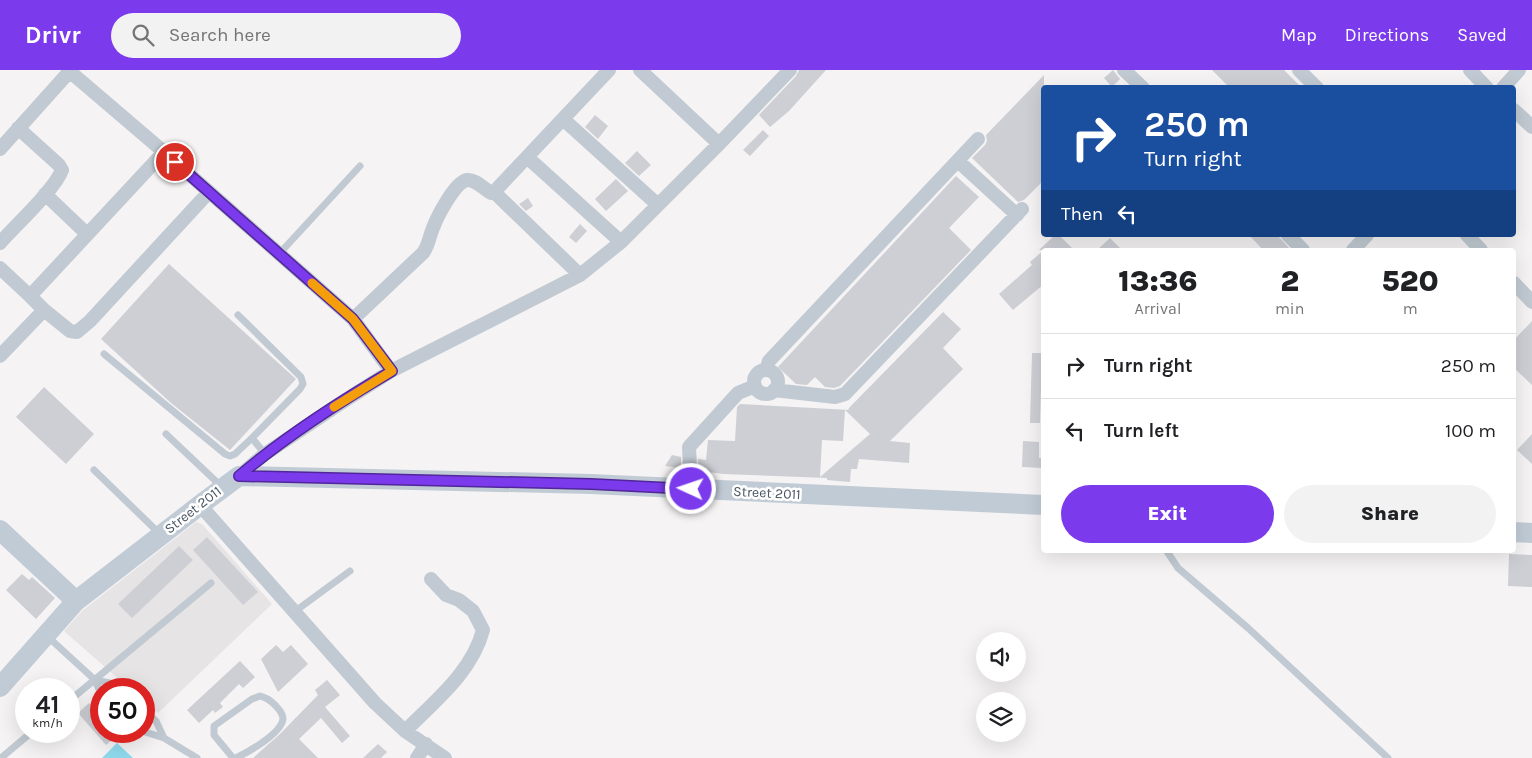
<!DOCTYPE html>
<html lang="en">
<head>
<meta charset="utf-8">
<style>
	body { margin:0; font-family:Karla,sans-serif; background:#f2f2f2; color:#202124; height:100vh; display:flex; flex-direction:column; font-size:19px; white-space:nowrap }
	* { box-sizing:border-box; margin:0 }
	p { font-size:16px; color:#757577 }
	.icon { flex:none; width:28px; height:28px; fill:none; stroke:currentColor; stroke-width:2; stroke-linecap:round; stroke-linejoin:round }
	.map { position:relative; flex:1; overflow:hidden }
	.drawer { position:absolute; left:1041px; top:178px; width:475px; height:305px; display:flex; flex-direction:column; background:#fff; border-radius:5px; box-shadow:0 5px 20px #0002 }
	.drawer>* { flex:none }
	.guide { position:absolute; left:1041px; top:15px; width:475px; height:152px; border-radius:5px; box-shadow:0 5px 20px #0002; background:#1a4fa0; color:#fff; overflow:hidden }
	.buttons { position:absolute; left:976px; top:562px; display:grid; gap:10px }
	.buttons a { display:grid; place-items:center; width:50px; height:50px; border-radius:50%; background:#fff; box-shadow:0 5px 20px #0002; font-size:25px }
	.speed { position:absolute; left:15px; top:608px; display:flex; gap:10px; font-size:25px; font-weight:700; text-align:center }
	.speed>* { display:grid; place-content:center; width:65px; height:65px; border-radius:50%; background:#fff; box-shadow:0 5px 20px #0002; line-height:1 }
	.speed small { font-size:12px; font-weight:400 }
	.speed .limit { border:8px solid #d22; background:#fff; color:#111 }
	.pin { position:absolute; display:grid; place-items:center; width:42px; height:42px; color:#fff; margin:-21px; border:2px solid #fff; border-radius:50%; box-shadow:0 1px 5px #0007 }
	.me { position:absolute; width:55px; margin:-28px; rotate:273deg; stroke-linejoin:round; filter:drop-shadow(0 0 4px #0008) }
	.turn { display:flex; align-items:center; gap:18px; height:105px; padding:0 20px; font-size:22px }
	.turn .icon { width:65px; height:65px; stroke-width:2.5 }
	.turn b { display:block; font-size:35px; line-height:42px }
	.then { display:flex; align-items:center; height:48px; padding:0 20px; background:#0003; gap:10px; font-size:19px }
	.eta { display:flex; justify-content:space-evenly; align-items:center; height:85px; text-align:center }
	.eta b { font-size:30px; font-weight:800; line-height:35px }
	.cta { display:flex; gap:10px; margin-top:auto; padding:10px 20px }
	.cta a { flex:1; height:58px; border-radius:30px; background:#7c3aed; color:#fff; font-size:20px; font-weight:800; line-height:58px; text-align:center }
	.cta a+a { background:#f2f2f2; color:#202124 }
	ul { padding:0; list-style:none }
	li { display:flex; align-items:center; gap:15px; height:65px; padding:0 20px; border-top:1px solid #e0e0e0 }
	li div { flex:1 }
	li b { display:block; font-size:19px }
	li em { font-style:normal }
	header { display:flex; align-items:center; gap:30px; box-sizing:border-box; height:70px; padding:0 25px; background:#7c3aed; color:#fff }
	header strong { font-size:24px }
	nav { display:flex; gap:28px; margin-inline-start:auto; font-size:18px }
	.search { width:350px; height:45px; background:#f2f2f2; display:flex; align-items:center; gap:12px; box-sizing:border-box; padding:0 18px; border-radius:28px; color:#757577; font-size:19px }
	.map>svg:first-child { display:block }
	.education { fill:#e6e4e5 }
	.water { fill:#90daee }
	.building { fill:#cdcfd5; fill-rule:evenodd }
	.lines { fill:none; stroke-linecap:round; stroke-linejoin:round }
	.lane { stroke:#c1cad2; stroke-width:7 }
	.street { stroke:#c1cad2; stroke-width:14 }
	.secondary { stroke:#c1cbd6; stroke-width:20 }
	.route-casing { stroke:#51269a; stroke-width:12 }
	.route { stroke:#7c3aed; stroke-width:9 }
	.slow { stroke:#f59e0b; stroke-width:9 }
	.labels { text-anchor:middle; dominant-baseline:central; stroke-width:5; stroke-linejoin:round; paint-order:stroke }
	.street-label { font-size:14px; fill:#4a5661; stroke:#fff }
</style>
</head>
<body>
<header>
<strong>Drivr</strong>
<div class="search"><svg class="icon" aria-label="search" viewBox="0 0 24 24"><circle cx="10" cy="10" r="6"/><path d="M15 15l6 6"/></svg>Search here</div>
<nav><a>Map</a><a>Directions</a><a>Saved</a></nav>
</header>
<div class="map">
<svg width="1532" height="688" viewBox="0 0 1532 688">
	<rect width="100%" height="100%" fill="#f5f3f3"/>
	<path class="education" d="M196 452 202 454 272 534 158 643 144 631V619H130L64 561 82 541Z"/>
	<path class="water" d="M117 673 133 688H102Z"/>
	<path class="building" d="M799 0H826L789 41 770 57 759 45 796 6Z
		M1113 0 1120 9 1112 17 1104 8Z
		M1212 0H1284L1302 18H1230Z
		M1044 5V110L1024 130 1018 132 972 88 985 75 987 71 986 65Z
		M595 45 608 56 598 69 585 57Z
		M763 60 769 66 750 86 743 80Z
		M637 81 651 95 639 106 625 93Z
		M956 106 979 127 949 158 971 180 840 316 834 318 825 317 815 307 807 315 796 314 778 297Z
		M616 109 628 121 606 141 595 129Z
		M528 128 533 136 526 141 519 134Z
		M580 154 587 161 576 173 569 167Z
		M1055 165H1059L1074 180H1039Z
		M1249 165H1277L1291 180H1263Z
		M1110 168 1122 180H1097Z
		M1044 180V214L1013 240 999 224 1032 195 1030 192Z
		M169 194 296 309 230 380 171 333 101 269Z
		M943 242 961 259 943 278 963 299 890 371 910 373 909 393 859 389 857 399H851L850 412 827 410V408L724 404 699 401 698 389 706 390 708 370 735 371 737 337 740 334 850 340 848 339ZM845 340 870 364 820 407 822 370 843 371Z
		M1532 251V315L1514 298V270Z
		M1032 283H1042L1040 353H1030Z
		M44 317 94 364 66 394 16 347Z
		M1532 364V394L1517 380Z
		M1023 371 1039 372V388H1043L1042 398 1022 397Z
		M672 385 681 387V398L665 396Z
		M207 467 258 522 243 535 193 480Z
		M179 476 193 490 132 548 118 534Z
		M1509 484 1532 485V517L1508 516Z
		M22 504 29 510 32 507 55 528 36 549 6 520Z
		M276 575 283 582 291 575 308 594 278 622 261 589Z
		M240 591 255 607 243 618 239 614 220 633 223 637 215 643 213 640 199 653 187 640Z
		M327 610 340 625 325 637 350 666 342 673 321 648 299 669 318 688H253L280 664 318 625 315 620Z
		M89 633 101 648V661H122L106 675 78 643Z
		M378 674 387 682 381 688H363Z"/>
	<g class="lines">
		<path class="lane" d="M279 184 360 96
			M238 245 301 307 303 314 300 319 252 368 265 384
			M104 284 225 384 230 386 235 384 252 368
			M166 364 222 417
			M94 400 160 464
			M1166 480 1178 498 1248 558 1388 688
			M294 542 350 501
			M47 566 95 610 101 624
			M95 610 114 614 119 619
			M69 631 211 513
			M144 640 156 651 164 668
			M142 661 164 668 197 688
			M1 688 33 661
			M233 688 214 665V656L252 629 260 626C267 628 270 630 276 636 279 640 283 643 283 649 281 664 248 682 236 688"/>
		<path class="street" d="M68 0 164 82 353 249 391 301
			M640 0 719 74
			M1124 0 1143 18
			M1299 0 1317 18
			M1470 0 1487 18
			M1503 18 1519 0
			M1514 40 1532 57
			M563 49 658 135
			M0 79 69 2
			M527 87 621 172
			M958 91 1017 145
			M494 122 609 0
			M45 124 87 164
			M1288 165 1303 180
			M1467 165 1481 180
			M0 173C15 156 55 119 62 100L59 95 18 58
			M1353 180 1367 165
			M0 198 30 226
			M1514 213 1532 232
			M44 240 70 261 77 262 90 251 209 122
			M353 249 423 183C429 175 429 167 433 158 437 147 455 112 467 110 475 109 484 119 491 123L494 122 580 205
			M0 286 44 240 30 226 164 82
			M766 300 769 291 978 69
			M754 312a12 12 0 1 1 24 0a12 12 0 1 1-24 0Z
			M774 320 835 327 845 324 1022 139
			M239 406 265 384 341 333 391 301 580 205 621 172 719 74 790 0
			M691 419 689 377 738 323 755 316
			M200 435 375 633 405 661 445 688
			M405 661C435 631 472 602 483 560L473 541 459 530 446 525 431 509
			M417 688 426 674"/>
		<path class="secondary" d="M0 460 76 531
			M1514 462 1532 463
			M0 617 76 531 200 435 239 406 591 414 1044 435"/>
	</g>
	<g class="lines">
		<defs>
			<path id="route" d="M175 92 353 249 392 301C339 332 286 366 239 406L591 414 691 419"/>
		</defs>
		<use href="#route" class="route-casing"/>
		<use href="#route" class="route"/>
		<path class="slow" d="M312 213 353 249 392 301 334 337"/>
	</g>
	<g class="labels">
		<g class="street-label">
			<text transform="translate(767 423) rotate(3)">Street 2011</text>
			<text transform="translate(193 440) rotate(-38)">Street 2011</text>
		</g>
	</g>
</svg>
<div class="buttons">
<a><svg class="icon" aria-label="sound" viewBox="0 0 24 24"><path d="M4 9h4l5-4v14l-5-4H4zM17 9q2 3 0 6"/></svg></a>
<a><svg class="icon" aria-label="layers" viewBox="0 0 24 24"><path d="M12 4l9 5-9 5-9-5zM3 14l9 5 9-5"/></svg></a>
</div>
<div class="speed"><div>41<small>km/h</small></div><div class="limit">50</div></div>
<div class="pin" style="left:175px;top:92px;background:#d93025"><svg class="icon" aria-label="arrive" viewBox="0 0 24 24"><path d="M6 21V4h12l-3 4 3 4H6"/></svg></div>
<svg class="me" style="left:691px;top:419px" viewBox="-20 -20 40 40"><circle r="17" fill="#7c3aed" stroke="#fff" stroke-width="3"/><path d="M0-11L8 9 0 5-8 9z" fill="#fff"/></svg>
<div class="guide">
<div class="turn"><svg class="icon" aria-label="right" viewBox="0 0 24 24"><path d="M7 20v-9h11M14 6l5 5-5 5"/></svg><div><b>250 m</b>Turn right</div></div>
<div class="then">Then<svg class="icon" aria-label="left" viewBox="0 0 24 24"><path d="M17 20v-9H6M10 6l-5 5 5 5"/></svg></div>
</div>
<section class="drawer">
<div class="eta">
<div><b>13:36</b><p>Arrival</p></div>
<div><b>2</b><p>min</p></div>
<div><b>520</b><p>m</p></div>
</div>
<ul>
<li><svg class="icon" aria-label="right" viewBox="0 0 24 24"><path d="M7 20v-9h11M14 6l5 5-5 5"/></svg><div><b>Turn right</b></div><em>250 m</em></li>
<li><svg class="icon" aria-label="left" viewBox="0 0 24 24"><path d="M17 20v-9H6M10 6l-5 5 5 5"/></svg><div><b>Turn left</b></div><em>100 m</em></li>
</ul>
<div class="cta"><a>Exit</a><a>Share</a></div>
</section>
</div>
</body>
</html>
